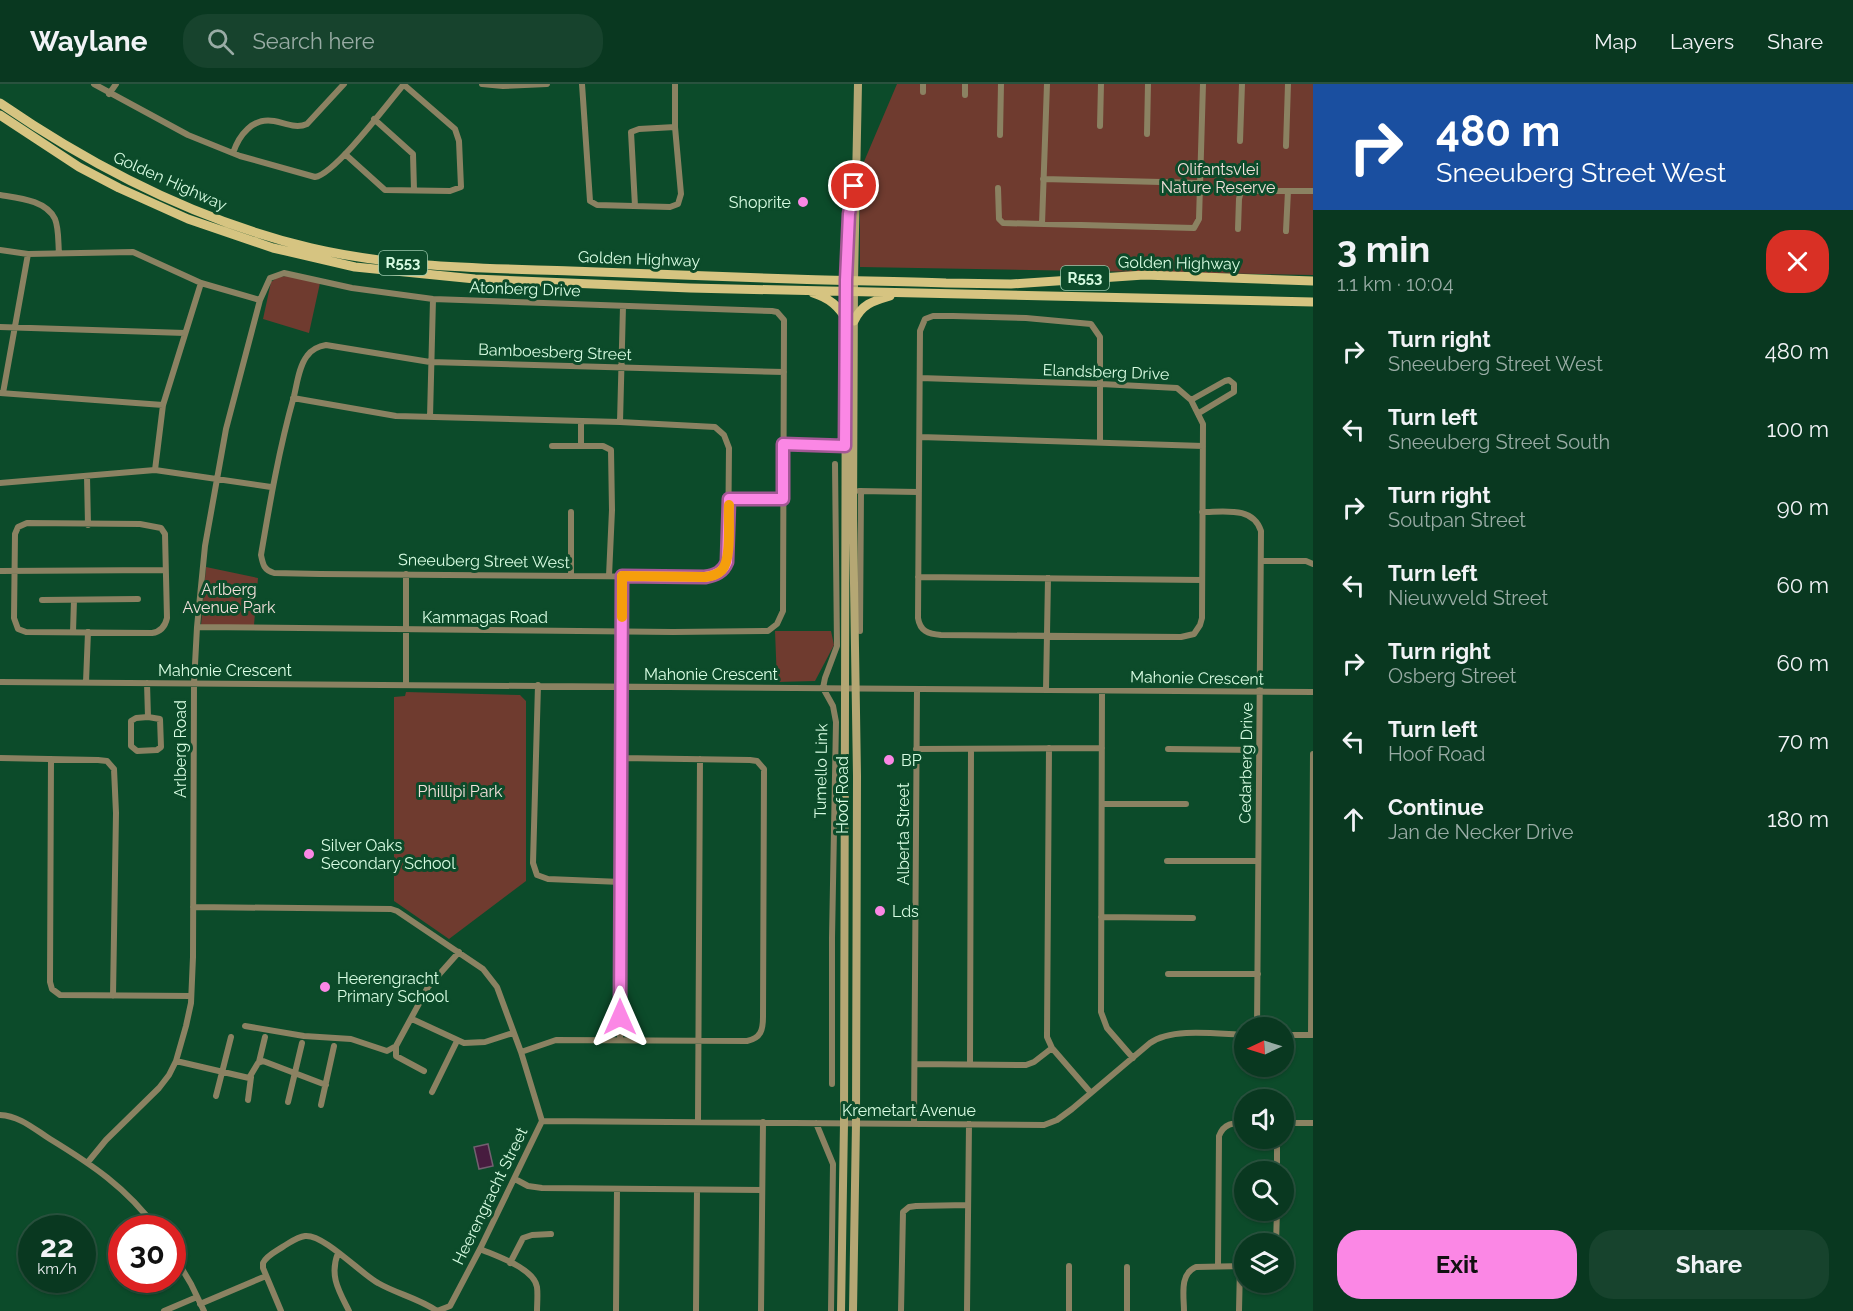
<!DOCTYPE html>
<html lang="en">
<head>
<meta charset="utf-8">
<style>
	body { margin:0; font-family:Raleway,sans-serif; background:#17432d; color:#f1f3f6; height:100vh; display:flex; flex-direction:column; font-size:22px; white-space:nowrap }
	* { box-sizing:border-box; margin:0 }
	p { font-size:20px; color:#99aca5 }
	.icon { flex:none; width:33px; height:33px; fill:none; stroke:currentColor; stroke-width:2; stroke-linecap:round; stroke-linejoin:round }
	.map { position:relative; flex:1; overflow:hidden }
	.panel { display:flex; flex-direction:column; background:#093820; width:540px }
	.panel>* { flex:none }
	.guide { background:#1a4fa0; color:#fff; overflow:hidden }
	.needle { width:39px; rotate:266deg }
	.tools { position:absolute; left:1234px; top:933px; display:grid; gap:12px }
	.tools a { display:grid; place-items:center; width:60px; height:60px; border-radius:50%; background:#093820; box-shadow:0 2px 4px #0004,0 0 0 2px #29523e; font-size:30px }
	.speed { position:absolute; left:18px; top:1131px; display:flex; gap:12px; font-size:30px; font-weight:700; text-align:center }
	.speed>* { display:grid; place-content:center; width:78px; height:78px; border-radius:50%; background:#093820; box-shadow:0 2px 4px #0004,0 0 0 2px #29523e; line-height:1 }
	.speed small { font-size:15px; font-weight:400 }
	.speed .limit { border:9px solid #d22; background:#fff; color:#111 }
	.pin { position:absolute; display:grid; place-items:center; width:51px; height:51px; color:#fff; margin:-26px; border:3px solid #fff; border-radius:50%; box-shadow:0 2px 6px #0007 }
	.me { position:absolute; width:66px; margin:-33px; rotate:0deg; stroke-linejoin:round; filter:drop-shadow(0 0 4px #0008) }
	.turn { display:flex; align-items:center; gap:21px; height:126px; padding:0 24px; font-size:27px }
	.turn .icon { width:78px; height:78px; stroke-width:2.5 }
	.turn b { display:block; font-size:42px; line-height:51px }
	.round { display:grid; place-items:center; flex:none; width:63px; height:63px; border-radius:24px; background:#17432d }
	.overview { display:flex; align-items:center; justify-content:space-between; height:102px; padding:0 24px }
	h1 { font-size:36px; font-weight:700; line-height:45px }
	.primary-button { display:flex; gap:12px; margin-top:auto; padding:12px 24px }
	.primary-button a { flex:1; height:69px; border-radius:24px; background:#fb87e5; color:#111; font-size:24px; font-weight:700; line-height:69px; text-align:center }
	.primary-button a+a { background:#17432d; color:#f1f3f6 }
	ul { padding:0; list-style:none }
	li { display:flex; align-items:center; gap:18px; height:78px; padding:0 24px }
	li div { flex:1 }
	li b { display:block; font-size:22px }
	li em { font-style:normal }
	header { display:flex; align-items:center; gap:36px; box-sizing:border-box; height:84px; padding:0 30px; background:#093820; border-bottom:2px solid #29523e }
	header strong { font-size:28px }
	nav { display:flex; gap:33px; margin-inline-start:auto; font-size:21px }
	.search { width:420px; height:54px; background:#17432d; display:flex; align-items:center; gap:15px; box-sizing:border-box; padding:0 21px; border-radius:24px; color:#99aca5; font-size:22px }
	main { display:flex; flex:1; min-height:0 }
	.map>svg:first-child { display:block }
	.green { fill:#6f3b2f }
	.water { fill:#471c3f; stroke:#726070; stroke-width:1.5 }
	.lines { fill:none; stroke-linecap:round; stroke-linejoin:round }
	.street { stroke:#8b8262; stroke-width:6 }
	.secondary { stroke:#b5a774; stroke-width:8 }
	.primary { stroke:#d6c481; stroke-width:9 }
	.route-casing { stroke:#a35895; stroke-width:15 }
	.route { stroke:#fb87e5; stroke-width:10 }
	.slow { stroke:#f59e0b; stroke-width:10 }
	.poi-dot { fill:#fb87e5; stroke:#0c4b2a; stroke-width:2 }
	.labels { text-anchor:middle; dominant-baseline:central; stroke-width:6; stroke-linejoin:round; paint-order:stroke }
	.shield { fill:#0c4b2a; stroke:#9bc8ac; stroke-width:1.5 }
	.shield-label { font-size:15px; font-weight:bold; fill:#d8fde3 }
	.park-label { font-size:16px; fill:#f2dfda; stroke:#0c4b2a }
	.street-label { font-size:16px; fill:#d8fde3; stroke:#0c4b2a }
	.poi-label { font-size:16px; fill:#d8fde3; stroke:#0c4b2a; text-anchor:start }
</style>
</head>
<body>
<header>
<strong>Waylane</strong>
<div class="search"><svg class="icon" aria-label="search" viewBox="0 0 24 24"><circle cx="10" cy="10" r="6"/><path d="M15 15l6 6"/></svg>Search here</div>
<nav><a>Map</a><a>Layers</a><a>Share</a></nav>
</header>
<main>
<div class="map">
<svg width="1313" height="1227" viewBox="0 0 1313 1227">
	<rect width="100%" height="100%" fill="#0c4b2a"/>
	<path class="green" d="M897 0H1313V191L860 183V87Z
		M287 192 320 199 309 249 263 235 271 198 278 193Z
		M206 483 258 494 254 541H201Z
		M775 547H831L834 561 815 597 777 598Z
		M406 608 520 611 526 617V797L449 855 394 817V613L405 612Z"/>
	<path class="water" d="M488 1060 493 1082 479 1085 474 1063Z"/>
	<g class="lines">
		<path class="street" d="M94 0 188 51 240 72 315 93C335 90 389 18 404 0
			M482 0 503 2 547 0
			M582 0 590 117 597 121 670 123 678 120 681 110 675 43V0
			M923 8V0
			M109 10 116 0
			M965 11V0
			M374 35 413 70 414 106
			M1100 42 1101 0
			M1147 50 1148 0
			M1000 51 1001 0
			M1240 57 1242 0
			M1286 62 1288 0
			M233 69C239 51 253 33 274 37 285 39 296 45 307 40L344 0
			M345 70 385 106 450 107 461 103 459 57 455 45 403 0
			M1043 95 1200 99
			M998 104 999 135 1003 139 1194 144 1199 135 1203 0
			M0 111C18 114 46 116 55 135 59 145 58 158 59 169
			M635 122 631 48 639 45 675 43
			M1042 140 1047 0
			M1238 145 1239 115 1241 107H1313
			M1286 147 1288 107
			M0 166 28 170 133 168 201 199 260 216
			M0 243 185 249
			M920 294 1101 300 1177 304 1191 316 1203 340 1202 534 1200 541 1194 550 1181 553 941 551C928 550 920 547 918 534L920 247 925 235 933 232H953L1026 234 1091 240 1100 253V358
			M0 309 163 321
			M3 309 28 170
			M293 314 396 332 620 338 715 343 724 351 729 364 728 473C725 486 718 491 705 493L320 490 274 489C264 486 263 481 261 471 270 418 279 365 294 312 297 300 299 282 307 272 311 266 319 262 326 261L430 278 784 288
			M1191 316 1225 297 1229 296 1234 300V308L1199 329
			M430 333 433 215
			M581 337V361
			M620 338 623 222
			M920 353 1203 362
			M783 360 849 361
			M552 362H603L611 366 612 426 609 492
			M155 386 163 321 201 199
			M87 392 88 441
			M0 399 155 386 271 403
			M859 407 918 408
			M729 415H783
			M571 428V492
			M1202 428C1224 428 1253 422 1261 447L1257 944
			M27 439 140 440 161 444 165 450 167 534C165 543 160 548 152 549L26 548 18 545 14 534 15 450 18 443Z
			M1261 477H1306L1313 480
			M0 487 165 486
			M406 490V601
			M918 493 1202 496
			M42 516 138 515
			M860 547 861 407
			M73 548 74 516
			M0 598 1313 608
			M86 598 88 548
			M147 599 148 633
			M538 601 533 779 537 791 548 795 621 798
			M1046 606 1048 494
			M1102 607 1101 928 1107 944 1133 974
			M148 633 160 635 161 663 157 666 137 667 131 662V637L136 634Z
			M1049 664 1047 953 1052 964 1091 1009
			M916 665 1102 664
			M1168 665 1259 666
			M0 674 98 676 107 677 114 685 116 729 113 912
			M51 675 50 898 52 905 60 911 191 912
			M1103 720H1186
			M1167 777H1258
			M193 823 391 825 397 827 483 885 497 903 521 968 542 1037 480 1165 450 1222 437 1227
			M1101 833 1193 834
			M1168 890H1258
			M412 935 464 959 485 958 513 949
			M245 942 304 952 351 955 387 967 396 962
			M1284 951H1312
			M1311 951 1313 670
			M620 956 622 492
			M521 968 556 956 747 957C761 954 763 946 763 933L764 685 757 677 750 676 621 674
			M176 977 249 994 258 979 263 977 326 1001
			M259 978 265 953
			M915 980 1026 981 1034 978 1052 964
			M970 980 971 665
			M424 987 396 972V962L428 903 459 868
			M832 1000V854L836 638 833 622 823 604 825 594 837 562 835 380
			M432 1008 457 957
			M216 1012 231 953
			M248 1016 251 993
			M288 1018 302 959
			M321 1021 334 962
			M0 1031C20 1032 34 1045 50 1055 91 1080 127 1104 156 1144
			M542 1037 1044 1041 1057 1036 1072 1025 1150 959C1172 943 1218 950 1245 951
			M698 1038 700 675
			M816 1039 833 1080 831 1227
			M914 1039 917 605
			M1284 1039H1313
			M88 1078 106 1056 159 1004 169 991 176 977 186 942 191 919 193 873 194 599 197 543 205 462 226 345 260 216 270 194 284 189 352 204 433 215 772 227 777 228 784 236 783 527 777 540 768 547 673 548 197 543
			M1277 1088V1054
			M515 1095 528 1102 542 1104 762 1106
			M1276 1160 1277 1126
			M480 1165C496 1172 534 1184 537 1203 538 1211 537 1220 537 1227
			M172 1168 191 1200 204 1227
			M338 1169C329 1192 339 1207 349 1227
			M510 1179 523 1154 532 1151 551 1150
			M1069 1182V1227
			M1218 1182 1219 1052C1224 1039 1233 1039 1245 1039
			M200 1220 266 1192
			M164 1227 197 1213
			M281 1227 263 1184V1179C267 1171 277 1167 284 1162 291 1158 297 1153 305 1152 324 1150 361 1190 378 1199 397 1210 418 1214 437 1227
			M616 1227 617 1105
			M696 1227 697 1106
			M761 1227 763 1038
			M901 1227 903 1128 909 1123 916 1122 968 1121
			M967 1227 969 1040
			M1127 1227V1183
			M1184 1227C1184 1212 1179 1190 1196 1183L1245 1182
			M1239 1227 1240 1182"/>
		<path class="secondary" d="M841 1227 844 1039 846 196 850 127
			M853 1227 856 1039 857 692 853 435 854 196 858 0"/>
		<path class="primary" d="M0 19C96 85 198 137 311 164 397 184 484 184 571 187 645 190 719 193 793 195 844 197 895 197 946 199L1011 200 1144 191 1313 197
			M0 31 79 83 119 104 188 135 273 164 355 183 475 195 690 204 1313 218
			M813 209C829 214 839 222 847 237
			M854 237C862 220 873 217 890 212"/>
	</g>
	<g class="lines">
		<defs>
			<path id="route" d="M620 933 622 492 705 493C716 491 723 488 727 478L729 415H783V360L845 362 846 196 849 130 854 102"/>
		</defs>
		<use href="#route" class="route-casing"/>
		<use href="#route" class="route"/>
		<path class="slow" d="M622 533V492L705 493C712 492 717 491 722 486 732 475 728 436 729 421"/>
	</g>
	<g class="poi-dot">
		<circle cx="803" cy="118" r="6"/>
		<circle cx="889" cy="676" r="6"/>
		<circle cx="309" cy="770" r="6"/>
		<circle cx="880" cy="827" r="6"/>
		<circle cx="325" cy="903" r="6"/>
	</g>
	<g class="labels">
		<g class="shield">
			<rect x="379" y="167" width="48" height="24" rx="4.5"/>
			<rect x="1061" y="182" width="48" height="24" rx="4.5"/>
		</g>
		<g class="shield-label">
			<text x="403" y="179">R553</text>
			<text x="1085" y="194">R553</text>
		</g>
		<g class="park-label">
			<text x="1218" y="85">Olifantsvlei<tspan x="1218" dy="18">Nature Reserve</tspan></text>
			<text x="229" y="505">Arlberg<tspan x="229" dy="18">Avenue Park</tspan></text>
			<text x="460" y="707">Phillipi Park</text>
		</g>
		<g class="street-label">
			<text transform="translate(170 97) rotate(24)">Golden Highway</text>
			<text transform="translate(639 175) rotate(2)">Golden Highway</text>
			<text transform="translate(1179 179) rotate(1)">Golden Highway</text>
			<text transform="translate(525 205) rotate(2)">Atonberg Drive</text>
			<text transform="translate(555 268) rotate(2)">Bamboesberg Street</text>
			<text transform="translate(1106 288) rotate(2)">Elandsberg Drive</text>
			<text transform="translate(484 477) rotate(1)">Sneeuberg Street West</text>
			<text x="485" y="533">Kammagas Road</text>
			<text x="225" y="586">Mahonie Crescent</text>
			<text x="711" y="590">Mahonie Crescent</text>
			<text transform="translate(1197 594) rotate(1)">Mahonie Crescent</text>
			<text transform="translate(180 665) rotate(-90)">Arlberg Road</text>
			<text transform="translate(1246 679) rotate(-89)">Cedarberg Drive</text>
			<text transform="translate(821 687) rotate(-89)">Tumello Link</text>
			<text transform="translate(842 711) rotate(-90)">Hoof Road</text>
			<text transform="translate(903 750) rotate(-90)">Alberta Street</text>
			<text x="909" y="1026">Kremetart Avenue</text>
			<text transform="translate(490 1112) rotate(-64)">Heerengracht Street</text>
		</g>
		<g class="poi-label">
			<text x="791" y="118" text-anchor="end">Shoprite</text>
			<text x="901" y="676">BP</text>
			<text x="321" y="761">Silver Oaks<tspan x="321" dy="18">Secondary School</tspan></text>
			<text x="892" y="827">Lds</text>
			<text x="337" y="894">Heerengracht<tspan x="337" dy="18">Primary School</tspan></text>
		</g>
	</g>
</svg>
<div class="tools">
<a><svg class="needle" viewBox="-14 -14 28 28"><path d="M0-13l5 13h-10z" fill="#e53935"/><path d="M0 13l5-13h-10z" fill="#99aca5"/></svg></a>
<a><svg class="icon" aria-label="sound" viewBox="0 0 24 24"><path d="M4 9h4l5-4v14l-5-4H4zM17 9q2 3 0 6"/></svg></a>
<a><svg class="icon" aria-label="search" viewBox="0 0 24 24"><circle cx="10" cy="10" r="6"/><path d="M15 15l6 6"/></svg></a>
<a><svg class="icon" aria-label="layers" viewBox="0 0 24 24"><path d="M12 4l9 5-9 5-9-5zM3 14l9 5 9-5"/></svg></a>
</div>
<div class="speed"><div>22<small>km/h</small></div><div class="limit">30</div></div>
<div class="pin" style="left:854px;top:102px;background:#d93025"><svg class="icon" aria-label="arrive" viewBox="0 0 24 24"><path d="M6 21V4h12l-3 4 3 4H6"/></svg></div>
<svg class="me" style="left:620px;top:933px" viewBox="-20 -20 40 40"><path d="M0-17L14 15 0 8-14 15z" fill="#fb87e5" stroke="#fff" stroke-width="4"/></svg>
</div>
<section class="panel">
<div class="guide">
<div class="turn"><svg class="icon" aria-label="right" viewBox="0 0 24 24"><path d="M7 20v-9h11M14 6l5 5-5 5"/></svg><div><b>480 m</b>Sneeuberg Street West</div></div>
</div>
<div class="overview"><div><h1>3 min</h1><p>1.1 km · 10:04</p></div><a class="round" style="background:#d93025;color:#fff"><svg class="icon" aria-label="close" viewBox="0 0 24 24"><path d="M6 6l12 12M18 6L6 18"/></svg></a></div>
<ul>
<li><svg class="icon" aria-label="right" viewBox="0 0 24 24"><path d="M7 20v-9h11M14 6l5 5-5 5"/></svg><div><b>Turn right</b><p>Sneeuberg Street West</p></div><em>480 m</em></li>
<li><svg class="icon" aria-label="left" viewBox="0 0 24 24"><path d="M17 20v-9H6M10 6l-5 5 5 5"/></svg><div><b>Turn left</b><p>Sneeuberg Street South</p></div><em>100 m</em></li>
<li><svg class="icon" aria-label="right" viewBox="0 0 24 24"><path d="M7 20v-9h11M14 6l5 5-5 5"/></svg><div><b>Turn right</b><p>Soutpan Street</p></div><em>90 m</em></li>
<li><svg class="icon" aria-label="left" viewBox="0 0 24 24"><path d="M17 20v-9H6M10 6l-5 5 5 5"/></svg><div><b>Turn left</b><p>Nieuwveld Street</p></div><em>60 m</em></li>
<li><svg class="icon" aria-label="right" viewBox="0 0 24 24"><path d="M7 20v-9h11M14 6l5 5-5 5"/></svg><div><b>Turn right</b><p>Osberg Street</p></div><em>60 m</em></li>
<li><svg class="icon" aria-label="left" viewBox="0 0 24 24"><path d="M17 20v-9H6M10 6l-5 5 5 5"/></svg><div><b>Turn left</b><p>Hoof Road</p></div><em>70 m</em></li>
<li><svg class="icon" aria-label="ahead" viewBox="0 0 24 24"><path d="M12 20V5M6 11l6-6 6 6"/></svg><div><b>Continue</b><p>Jan de Necker Drive</p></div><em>180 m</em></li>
</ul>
<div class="primary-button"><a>Exit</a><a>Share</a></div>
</section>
</main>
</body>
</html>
